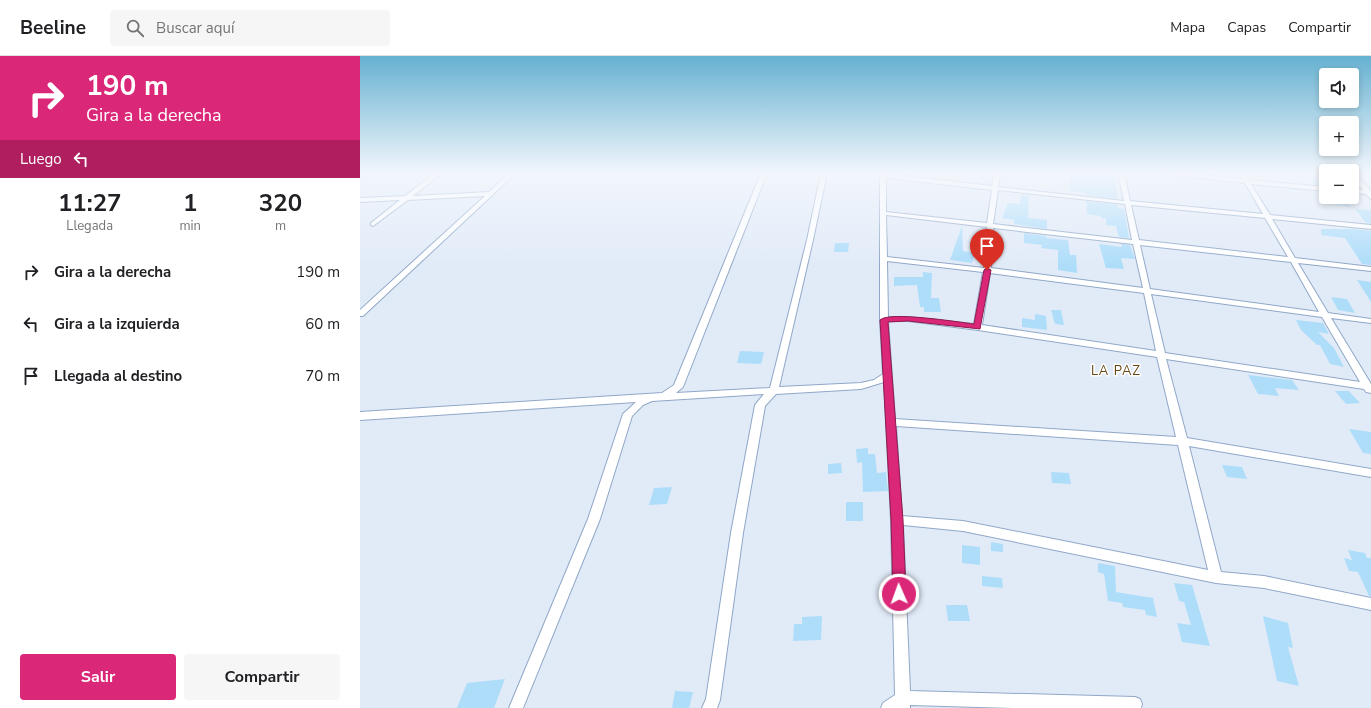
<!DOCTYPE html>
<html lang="es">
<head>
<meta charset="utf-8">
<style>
	body { margin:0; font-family:"Nunito Sans",sans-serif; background:#f6f6f6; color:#202124; height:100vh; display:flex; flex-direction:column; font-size:15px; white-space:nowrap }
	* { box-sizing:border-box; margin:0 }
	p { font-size:13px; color:#757577 }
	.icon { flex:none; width:22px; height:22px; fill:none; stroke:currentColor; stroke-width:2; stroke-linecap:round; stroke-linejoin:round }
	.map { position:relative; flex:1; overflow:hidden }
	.sheet { display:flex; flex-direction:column; background:#fff; width:360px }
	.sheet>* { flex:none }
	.banner { background:#db2777; color:#fff; overflow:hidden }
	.controls { position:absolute; left:959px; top:12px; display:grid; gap:8px }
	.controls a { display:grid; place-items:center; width:40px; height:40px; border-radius:4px; background:#fff; box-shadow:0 2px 6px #0003; font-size:20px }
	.pin { position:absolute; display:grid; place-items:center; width:34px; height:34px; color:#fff; margin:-41px -17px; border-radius:50% 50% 50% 0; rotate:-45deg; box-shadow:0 0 4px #0007 }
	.pin .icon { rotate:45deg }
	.me { position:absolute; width:44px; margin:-22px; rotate:358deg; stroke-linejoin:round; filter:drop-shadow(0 0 3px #0008) }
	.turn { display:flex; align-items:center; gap:14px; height:84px; padding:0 20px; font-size:18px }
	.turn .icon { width:52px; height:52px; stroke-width:2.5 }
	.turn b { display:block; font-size:28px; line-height:34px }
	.then { display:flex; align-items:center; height:38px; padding:0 20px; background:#0003; gap:8px; font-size:15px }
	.eta { display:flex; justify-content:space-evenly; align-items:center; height:68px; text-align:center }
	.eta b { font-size:24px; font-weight:700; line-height:28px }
	.primary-button { display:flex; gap:8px; margin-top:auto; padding:8px 20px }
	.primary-button a { flex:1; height:46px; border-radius:4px; background:#db2777; color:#fff; font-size:16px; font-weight:700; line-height:46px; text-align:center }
	.primary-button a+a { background:#f6f6f6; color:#202124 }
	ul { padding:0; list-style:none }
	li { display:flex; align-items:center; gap:12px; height:52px; padding:0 20px }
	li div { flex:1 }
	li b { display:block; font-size:15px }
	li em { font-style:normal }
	header { display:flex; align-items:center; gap:24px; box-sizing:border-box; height:56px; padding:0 20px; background:#fff; border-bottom:1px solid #e0e0e0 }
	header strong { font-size:19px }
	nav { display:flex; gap:22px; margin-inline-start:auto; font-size:14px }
	.search { width:280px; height:36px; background:#f6f6f6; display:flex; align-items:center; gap:10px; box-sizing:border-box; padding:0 14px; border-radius:4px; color:#757577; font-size:15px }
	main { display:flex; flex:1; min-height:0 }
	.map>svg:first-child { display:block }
	.building { fill:#aeddfa }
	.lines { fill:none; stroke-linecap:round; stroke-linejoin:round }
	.street-casing { stroke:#90a7c7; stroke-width:2 }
	.street { fill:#fff; fill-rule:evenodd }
	.route { fill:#db2777; stroke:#8e194d }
	.labels { text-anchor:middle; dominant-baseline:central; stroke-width:3; stroke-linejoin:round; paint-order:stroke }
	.neighbourhood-label { font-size:13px; letter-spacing:1px; fill:#664610; stroke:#fff }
</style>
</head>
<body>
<header>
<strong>Beeline</strong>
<div class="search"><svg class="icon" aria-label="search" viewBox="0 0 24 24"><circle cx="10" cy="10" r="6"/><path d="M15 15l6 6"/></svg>Buscar aquí</div>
<nav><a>Mapa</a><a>Capas</a><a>Compartir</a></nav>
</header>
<main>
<section class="sheet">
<div class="banner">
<div class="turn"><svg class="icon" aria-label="right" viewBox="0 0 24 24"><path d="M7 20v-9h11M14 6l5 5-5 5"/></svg><div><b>190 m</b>Gira a la derecha</div></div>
<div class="then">Luego<svg class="icon" aria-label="left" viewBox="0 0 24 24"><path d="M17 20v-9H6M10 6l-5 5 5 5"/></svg></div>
</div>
<div class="eta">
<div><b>11:27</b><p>Llegada</p></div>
<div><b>1</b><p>min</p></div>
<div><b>320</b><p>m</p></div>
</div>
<ul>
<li><svg class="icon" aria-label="right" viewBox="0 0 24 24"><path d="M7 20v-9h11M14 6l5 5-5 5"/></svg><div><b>Gira a la derecha</b></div><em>190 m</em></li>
<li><svg class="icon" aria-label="left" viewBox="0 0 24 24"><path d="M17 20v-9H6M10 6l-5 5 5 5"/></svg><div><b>Gira a la izquierda</b></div><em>60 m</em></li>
<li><svg class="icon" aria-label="arrive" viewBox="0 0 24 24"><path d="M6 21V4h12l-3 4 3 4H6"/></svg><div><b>Llegada al destino</b></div><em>70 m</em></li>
</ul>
<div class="primary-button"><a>Salir</a><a>Compartir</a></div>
</section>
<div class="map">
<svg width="1011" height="652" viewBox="0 0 1011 652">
	<rect width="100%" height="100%" fill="#e1ebf8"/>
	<path class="building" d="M711 117H751L752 120 756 121 757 143 726 139V137L709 135Z
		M950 122 966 124V129H955Z
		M961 136H966V141H984L991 151 959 147V141H964Z
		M661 139 669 140 668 162 687 164V173L654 168V164L642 162 648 147 660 148Z
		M726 145 758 149V152L764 153 769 182 759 181 756 170 746 169V162H741V160L727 158Z
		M995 153 1011 154V167H1006Z
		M602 170 603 195 615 197 612 207 590 204Z
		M961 173H993L1011 175V209L1002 208 985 182 961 179Z
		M664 177 686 180V182L708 184 710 199H716L717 217 698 214V194L681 192 682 189 664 187Z
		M475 187H489L488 196H474Z
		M739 188 762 191 761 188 770 189 775 203 761 202 764 213 746 212Z
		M563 216 572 217 571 242H579L581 256H564V251H560L557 229 534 230V221H563Z
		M997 224 1011 226V246Z
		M971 241 987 243 995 257 978 254Z
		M691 254H701L704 269 695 268Z
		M675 258 686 260 687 274 662 271V262L675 264Z
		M936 264 963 267 969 278 958 276 974 292 984 311 970 308 960 289H957L941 274Z
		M380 295 404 296 401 308 377 307Z
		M888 319 932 324 939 334 915 332 919 340 898 338Z
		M975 335H989L1000 347 986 348Z
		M989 373 1011 376V398L1003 397Z
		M508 392V398H515L517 417 526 416 528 435 503 436 502 406 497 407 496 393Z
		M481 407 482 417 468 418V408Z
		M862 409 882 411 887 423 867 421Z
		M691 416 709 417 711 428 692 427Z
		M312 431 307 448 289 449 294 432Z
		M486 446H503V465H486Z
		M631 486 643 488V496L631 495Z
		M602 489 620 491V509L602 507Z
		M988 494 1005 497 1007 502H1011V540H1009L998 516 989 515 984 502 992 504Z
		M738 507 755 510 756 536 793 542 797 561 786 559 785 554 763 551 762 547 748 545 744 518 738 516Z
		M622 520 642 522 643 532 622 530Z
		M814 527 832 529 850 590 822 586 817 567 831 569 824 546 819 545Z
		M586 549H607L610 565H588Z
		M462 560 461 584 433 585 434 568H442V561Z
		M903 560 928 567 933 592 928 591 939 630 917 625Z
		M145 623 134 652H97L107 627Z
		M315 635 333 636 329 652H312Z"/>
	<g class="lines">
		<defs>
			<path id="street" d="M2 117H9L0 123V119Z
				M75 117H82L53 140 129 136 149 117H156L3 260H0V254L125 140 48 144 13 170 11 169V167L40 144 0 146V142L45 140Z
				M401 117H407L323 331 316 337 410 332 447 184 461 117H467L453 184 419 331 501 327 514 324 523 318 520 263V117L632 130 634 117H640L638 131 764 145 758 117H764L770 145 903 158 885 127 795 117H819L883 123 879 117H885L889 124 966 131V135L891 128 910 159 1011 169V173L912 163 935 202 1011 211V215L938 207 968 257 1011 263V267L971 262 1011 328V337L1006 336 1004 333 806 303 827 382 1011 413V421L829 390 861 516 904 520 1011 542V554L904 532 856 527 603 475 543 469 550 635 775 641 780 643 782 648 781 652H653L550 649V652H521L523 647 535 639 531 464 524 326 501 333 416 338 405 350 383 477 360 644 357 652H342L346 643 371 477 395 349 404 338 292 345 283 349 272 360 240 463 163 652H149L228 463 263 358 276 346 0 364V356L302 337 314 329ZM526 122 632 134 627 167 526 156ZM638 134 765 148 772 184 633 168ZM771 149 905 162 928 201 779 184ZM526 159 627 171 624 212 527 201ZM633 172 773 188 783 232 631 212ZM780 189 931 206 959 256 790 233ZM527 205 623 216 614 268 548 261H528ZM630 217 784 237 796 295 622 269ZM791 238 962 261 1000 326 805 297ZM528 265H548L618 274 797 301 816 381 535 363ZM536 370 818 389 848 514 603 465 542 460Z
				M992 117H994L1011 135V143L1006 138 992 137V133L1003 134 992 122Z"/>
		</defs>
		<use href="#street" class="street-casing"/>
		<use href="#street" class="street"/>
	</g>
	<linearGradient id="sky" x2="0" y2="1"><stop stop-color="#66b1d1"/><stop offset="0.56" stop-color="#f2f6fc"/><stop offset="1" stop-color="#f2f6fc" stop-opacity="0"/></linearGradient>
	<rect width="1011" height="209" fill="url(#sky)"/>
	<path class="route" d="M627 212 631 214 620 273 548 265 528 266 543 464 546 538 544 542 539 544 535 542 533 538 531 464 520 264C529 255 598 266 614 268L624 214Z"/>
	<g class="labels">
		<g class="neighbourhood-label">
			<text x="756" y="315">LA PAZ</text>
		</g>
	</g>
</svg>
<div class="controls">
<a><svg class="icon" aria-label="sound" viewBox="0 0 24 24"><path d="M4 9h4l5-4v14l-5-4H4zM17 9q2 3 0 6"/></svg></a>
<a>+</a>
<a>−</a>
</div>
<div class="pin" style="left:627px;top:214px;background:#d93025"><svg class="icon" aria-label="arrive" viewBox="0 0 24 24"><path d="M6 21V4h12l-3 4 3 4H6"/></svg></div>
<svg class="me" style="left:539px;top:538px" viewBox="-20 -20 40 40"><circle r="17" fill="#db2777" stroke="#fff" stroke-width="3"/><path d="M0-11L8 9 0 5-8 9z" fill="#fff"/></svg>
</div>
</main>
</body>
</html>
